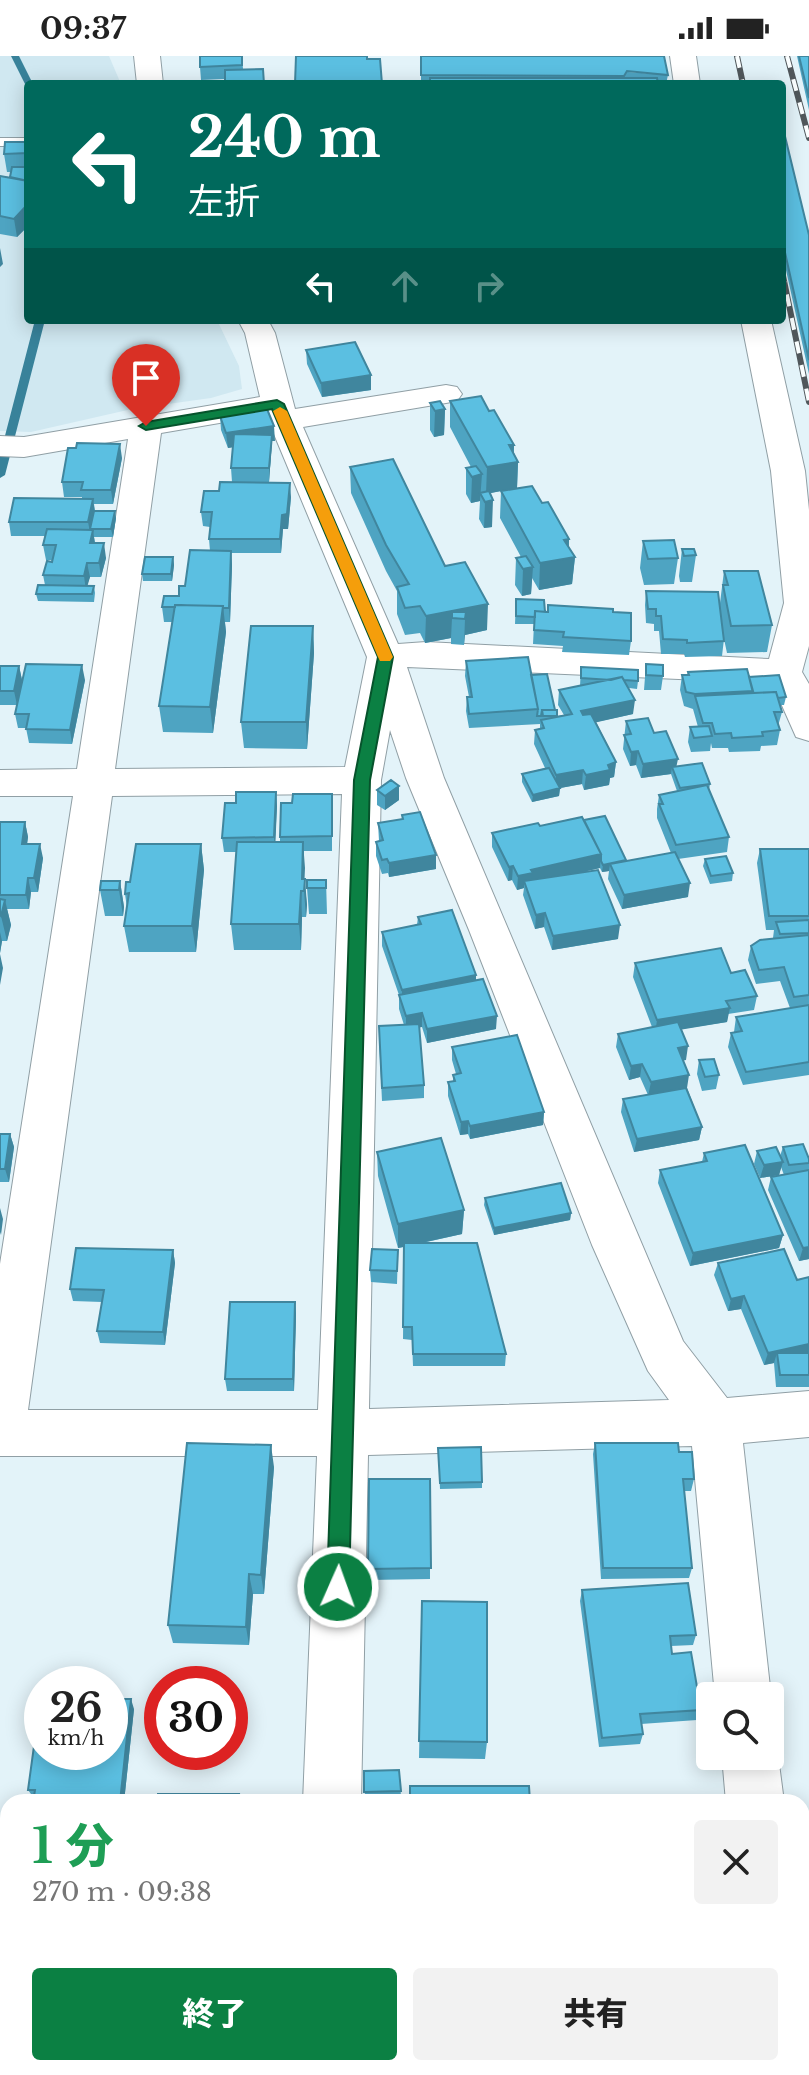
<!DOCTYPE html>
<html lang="ja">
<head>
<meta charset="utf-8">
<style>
	body { margin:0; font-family:"Libre Baskerville","Noto Sans JP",serif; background:#f2f2f2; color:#222; height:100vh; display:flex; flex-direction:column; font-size:30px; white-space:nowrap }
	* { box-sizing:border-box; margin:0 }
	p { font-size:26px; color:#767676 }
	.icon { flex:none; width:44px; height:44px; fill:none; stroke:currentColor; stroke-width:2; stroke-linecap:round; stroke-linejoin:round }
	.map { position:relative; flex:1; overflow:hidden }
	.panel { position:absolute; left:0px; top:1738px; width:810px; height:282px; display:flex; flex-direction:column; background:#fff; border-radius:24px 24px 0 0; box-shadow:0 4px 20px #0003 }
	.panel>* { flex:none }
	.top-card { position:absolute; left:24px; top:24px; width:762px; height:244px; border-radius:8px; box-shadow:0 4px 20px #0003; background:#00695c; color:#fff; overflow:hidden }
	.tools { position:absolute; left:696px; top:1626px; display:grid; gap:16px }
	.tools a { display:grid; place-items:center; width:88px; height:88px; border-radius:8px; background:#fff; box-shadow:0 4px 20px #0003; font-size:40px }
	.speed { position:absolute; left:24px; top:1610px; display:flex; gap:16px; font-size:40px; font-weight:700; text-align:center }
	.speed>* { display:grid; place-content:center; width:104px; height:104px; border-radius:50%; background:#fff; box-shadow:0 4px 20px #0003; line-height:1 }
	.speed small { font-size:20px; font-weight:400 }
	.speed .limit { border:12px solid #d22; background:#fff; color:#111 }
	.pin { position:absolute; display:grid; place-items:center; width:68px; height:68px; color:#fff; margin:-82px -34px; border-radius:50% 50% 50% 0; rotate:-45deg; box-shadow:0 0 8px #0007 }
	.pin .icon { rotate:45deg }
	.me { position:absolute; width:88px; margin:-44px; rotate:2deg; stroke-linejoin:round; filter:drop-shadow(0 0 6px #0008) }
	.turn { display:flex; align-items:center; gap:28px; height:168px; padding:0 32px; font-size:36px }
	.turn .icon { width:104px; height:104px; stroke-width:2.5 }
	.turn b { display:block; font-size:56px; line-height:68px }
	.lanes { display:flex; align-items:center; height:76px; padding:0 32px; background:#0003; justify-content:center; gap:40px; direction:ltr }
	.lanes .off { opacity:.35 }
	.round { display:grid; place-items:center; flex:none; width:84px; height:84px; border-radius:8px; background:#f2f2f2 }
	.head { display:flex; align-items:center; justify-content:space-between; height:136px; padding:0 32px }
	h1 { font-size:48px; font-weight:800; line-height:60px; color:#1e9e55 }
	.button { display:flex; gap:16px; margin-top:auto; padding:16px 32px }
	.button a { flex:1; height:92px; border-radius:8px; background:#0b8043; color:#fff; font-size:32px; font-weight:800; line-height:92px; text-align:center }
	.button a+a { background:#f2f2f2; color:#222 }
	.status { display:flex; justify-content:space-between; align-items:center; height:56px; padding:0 40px; background:#fff; direction:ltr }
	.status svg { height:22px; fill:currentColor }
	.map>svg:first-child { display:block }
	.built { fill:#d0e8f1 }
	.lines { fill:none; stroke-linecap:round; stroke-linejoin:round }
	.stream { fill:#38829a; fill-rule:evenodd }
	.service-casing { stroke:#909fa5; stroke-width:2 }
	.minor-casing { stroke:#909fa5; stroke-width:2 }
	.service { fill:#fff; fill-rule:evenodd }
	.minor { fill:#fff; fill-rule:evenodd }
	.rail-casing { stroke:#50575b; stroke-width:6 }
	.rail { stroke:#fafeff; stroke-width:4; stroke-dasharray:12; stroke-linecap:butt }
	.wall { fill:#4ea4c2 }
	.shaded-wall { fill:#40869e }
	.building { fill:#5bbfe1; stroke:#40869e; stroke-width:2 }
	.route { fill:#0b8043; stroke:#07532c; stroke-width:2 }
	.slow { fill:#f59e0b }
</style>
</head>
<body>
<div class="status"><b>09:37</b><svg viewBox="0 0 49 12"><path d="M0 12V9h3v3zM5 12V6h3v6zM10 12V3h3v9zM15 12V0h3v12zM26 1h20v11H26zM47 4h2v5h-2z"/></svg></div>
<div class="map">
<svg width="809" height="2019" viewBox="0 0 809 2019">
	<rect width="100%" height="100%" fill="#e3f3f9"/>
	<path class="built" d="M0 0H109L121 28H28V264H217L239 310 242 333 211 342 132 353 31 376 0 375Z"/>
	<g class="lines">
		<path class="stream" d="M11 0H19L33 28 26 30Z
			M35 264H45L5 419 0 422V399Z"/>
		<defs>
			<path id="service" d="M0 82H28V90H0Z"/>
			<path id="minor" d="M134 0H160L163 28H137Z
				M670 0H696L700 28H674Z
				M238 264H268L275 277 295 353 446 329 457 331 462 338 457 345 446 347 303 371 398 588 426 586 769 603 784 547 771 415 741 264H771L805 415 809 454V590L802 616 809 628V685L796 681 772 627 407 611 444 722 683 1285 727 1342 809 1335V1381L743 1387 771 1640H715L692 1390 368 1399 361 1746H303L317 1400H0V1208L73 740H0V714L77 713 128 383 24 401 0 400V380L24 381 260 341 245 277ZM266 359 367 601 345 711 115 713 161 377ZM390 674 406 722 469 874 592 1189 648 1315 669 1344 369 1353 381 724ZM342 738 318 1354H28L112 740Z
				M770 1680 778 1700 784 1746H726L722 1700H770Z
				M802 1989 809 1999V2019H752V2012H802Z
				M293 2012H355V2019H293Z"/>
		</defs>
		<use href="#service" class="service-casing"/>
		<use href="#minor" class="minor-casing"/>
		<use href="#service" class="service"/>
		<use href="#minor" class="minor"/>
		<defs>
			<path id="rail" d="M737 0 743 28
				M787 0 809 82
				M782 215 809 346"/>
		</defs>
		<use href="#rail" class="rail-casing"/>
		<use href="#rail" class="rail"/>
	</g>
	<path class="wall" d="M242 0 243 13 225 23 201 24 200 11Z
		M421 0 668 19 666 28H421Z
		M797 0H809V54Z
		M782 68 809 179V318L782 196Z
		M28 86V170L17 181 0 178V120L10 121 11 116H7L4 98Z
		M306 294 371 334 322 341 307 308Z
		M450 345 489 355 514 389V397L518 406 517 432 490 437 492 471 484 472 479 463 480 445 471 447 466 438V412L471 411 450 371Z
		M430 347 445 353 444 379 434 381 430 374Z
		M220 360 275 385H272L269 426H232L231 412 233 391 228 392 221 374Z
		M122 402 113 448H94L95 455 116 462 113 481H94L95 487 106 502 101 521H90L87 529 94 530 95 537 94 546 38 545 36 538 45 529 43 519 52 504H46L43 489 45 480H11L9 466 82 443V441H64L62 426Z
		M350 411 445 510 487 574 465 579 464 589 451 588V582L425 587 420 577 405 579 397 558V535L386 515 351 437Z
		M501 435 542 447 569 483V491L575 501 572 528 539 534 532 522 531 538 522 540 515 529 516 502 521 501 500 462Z
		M291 441 288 473H283L281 497H231L232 509 230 566H225L226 576 213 677 163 676 159 650 172 566H164L162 551 179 540 210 495 209 483 210 471 203 470 201 456Z
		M643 485 678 502 674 528 644 529 640 512Z
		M682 493 696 499 692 526H680L679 520Z
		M173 501 174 509 172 525H143L142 518Z
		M724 515 772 569 767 596 727 597 724 583 722 600 685 601 684 598H661L659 575H654V568L646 567 645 549 646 535 720 547Z
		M516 543 545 556H613L631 585 629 599 562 596 563 590 533 588 534 568H515Z
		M313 570 314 597 307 693 244 692 241 666Z
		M466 605 531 619 555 654 557 660 564 659 558 649 559 634 580 630 581 611 638 625 637 633 629 632 633 658 596 666 616 706 614 721 610 722 609 729 584 734 582 728 560 732 559 740 532 746 522 726V718L545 712 534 688 535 674 540 672V668L469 672 466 655 467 641H469L465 620Z
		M646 608 663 620 661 634H644Z
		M0 610H19L22 624H85L72 688 29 687 26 672H18L15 658 17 649H0Z
		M688 616 749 622 786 641 784 649H780L782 656 778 670 780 674 777 689 761 690 760 695 729 696 728 692H712L711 687 710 695 691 696 688 686 690 671H698L693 653 684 650 680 634 682 619H687Z
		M626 665 654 677 676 710 710 728 709 734 729 781 727 796 678 803 688 841 622 853 608 823 609 815 602 816 600 812 586 815 618 883 552 894 544 871 535 873 523 839 524 832 517 834 512 824 508 825 492 791V777L584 764 626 805 671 797 657 762V753L659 739 677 735 671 718 641 722 636 709 630 710 623 693Z
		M399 730V744L385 754 377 749V734Z
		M276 736 277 750 275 786H280V781L292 747 332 738V795H304V823L307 849 306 861H302L301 894H234L231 868 236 796H224L222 782 236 747Z
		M402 759 436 813 389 821 388 817 382 818 376 800V786L379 785 378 767 402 763Z
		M0 766H25L28 781 27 788 43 802 38 836H31L29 853H7L11 869 7 885H2L0 897Z
		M201 788 204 814 196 896H129L124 870 127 852 125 838Z
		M760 793H809V1019L743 1029 728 991 731 977 734 976 736 961 790 952 780 925 756 928 748 904 751 890 773 882 774 874H766L757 807Z
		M705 803 733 817 732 825 710 828 703 810Z
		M326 824 327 858H309L307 832Z
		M120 825 124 851 123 860H105L100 834Z
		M418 861 476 919V925L496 973 427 987 422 971H419L424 1029V1042L382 1045 379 983 404 969 399 953V939L382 890V876L417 869Z
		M635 907 731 917 757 940 754 954 728 958 727 966 681 973 686 1004H683L687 1032 702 1071 699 1084 634 1096 621 1056 623 1043 648 1039 640 1021 629 1024 616 991 618 978 652 971 633 921Z
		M452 991 544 1056 543 1069 470 1083 468 1078 460 1079 448 1040V1026L453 1025V1019L456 1018 452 1004Z
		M699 1004 719 1019 716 1033 702 1035 697 1018Z
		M0 1078H10L14 1091 9 1126H0Z
		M783 1091 809 1103V1203L799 1205 768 1134 771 1121 784 1119 781 1111 779 1119 760 1122 754 1108 757 1095 780 1100Z
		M377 1096 464 1154 462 1178 422 1187 506 1298 505 1310H413L412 1284 403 1283 404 1191 398 1192 378 1120Z
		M704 1097 783 1179 779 1192 690 1210 658 1127 660 1114 702 1106Z
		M485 1142 571 1157 570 1164 494 1179 484 1149Z
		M173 1194 175 1207 165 1289 100 1287 97 1275 102 1246 73 1245 70 1233Z
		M398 1194 397 1228 371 1226 370 1214Z
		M718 1207 797 1224 809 1221V1331H776L774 1307 764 1309 741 1253 728 1255 714 1219Z
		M295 1246 296 1258 294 1335H227L225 1323Z
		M595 1387 679 1396 694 1423 691 1435H684L692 1512 689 1522 601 1523 593 1398Z
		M438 1392 482 1426V1432L440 1433Z
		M274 1411 264 1538H253L249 1589 173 1587 168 1569Z
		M369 1423H430V1523L369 1524Z
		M582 1534 696 1579 693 1589 671 1590 672 1598 701 1654 697 1664 641 1668 643 1678 640 1688 599 1691 580 1545Z
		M422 1545 487 1686 485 1703 419 1702Z
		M134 1653 124 1746H33L34 1742 28 1734Z
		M399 1714 401 1740 365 1741 364 1715Z
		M0 1787H8V1844H0Z
		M0 1854H8V2012H91L90 2019H0V1967H1L5 1939H0Z"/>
	<path class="shaded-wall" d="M28 148V170L17 181 14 163Z
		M0 192 3 208 0 211Z
		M371 319V334L322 341 321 327Z
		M445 353 444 379 434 381 435 355Z
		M274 370 275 385H272L269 426V412L271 385 228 392 226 377Z
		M120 388 122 402 113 448 111 434Z
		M509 389H514L513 407 518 406 517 432 486 438 487 411Z
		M482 418 480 445 471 447 472 421Z
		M290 427 291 441 288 473H283L281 497 280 483 282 459Z
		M93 443 95 457 91 481 88 466Z
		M493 444 492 471 484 472 485 446Z
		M115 455 116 462 113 481 111 473Z
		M93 474 95 488 90 487Z
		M569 483 568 502 575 501 572 528 539 534 540 507 564 484Z
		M104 487 106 502 101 521 99 507Z
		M231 495 232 509 230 566 229 552Z
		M173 501 174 509 172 525 171 518Z
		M87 507 90 521 86 535 84 520Z
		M533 511 531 538 522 540 523 513Z
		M488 548 487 574 465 579 464 589 465 563 452 562 451 582 425 587 426 560Z
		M223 550 226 576 213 677 210 651Z
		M313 570 314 597 307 693 306 666Z
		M82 609 85 624 72 688 70 674Z
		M19 610 22 624 17 649 14 635Z
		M635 644 633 658 580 670 581 655Z
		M638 695 636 709 630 710 631 696Z
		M678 703 675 717 672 711 671 718 641 722 643 708Z
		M616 706 614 721 610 722 609 729 584 734 586 719 608 709Z
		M583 714 582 728 555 733 556 719Z
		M399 730V744L385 754V740Z
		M560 732 559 740 532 746 533 739Z
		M276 736 277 750 275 796 274 781Z
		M25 766 28 781 25 802 22 788Z
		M303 786 305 812 304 835 302 823Z
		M40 788 43 802 38 836 34 822Z
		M201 788 204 814 196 896 192 870Z
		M601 798 600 812 532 828 524 825V832L517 834 518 820 531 814Z
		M436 799V813L389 821V807Z
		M626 804 610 808 609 815 602 816 603 809Z
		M513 810 512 824 508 825 509 811Z
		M28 822 31 836 29 853 26 839Z
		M305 823 307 849 306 861 304 835Z
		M120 825 124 851 123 860 119 834Z
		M690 827 688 841 622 853 624 839Z
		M301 835 302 861 301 894 299 868Z
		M5 844 11 869 7 885 1 860Z
		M545 857 544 871 535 873 536 859Z
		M620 869 618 883 552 894 553 880Z
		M0 876 2 885 0 897Z
		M0 898 3 912 0 929Z
		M476 919V933L402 948V934Z
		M730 952 727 966 655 978 657 964Z
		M422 957V971L406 974V960Z
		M497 960 496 973 427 987V973Z
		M688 990 686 1004 676 1006 678 992Z
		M642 1008 640 1021 629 1024 631 1010Z
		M689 1019 687 1032 648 1040 651 1026Z
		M544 1056 543 1069 470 1083V1070Z
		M468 1065V1078L460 1079 461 1066Z
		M702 1071 699 1084 634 1096 637 1083Z
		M10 1078 14 1091 9 1126 5 1113Z
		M783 1106 779 1119 760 1122 764 1109Z
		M0 1152 3 1163 1 1179 0 1176Z
		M464 1154 462 1178 398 1192V1168Z
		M571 1157 570 1164 494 1179V1172Z
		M783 1179 779 1192 690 1210 693 1197Z
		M809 1191V1203L799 1205 803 1192Z
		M173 1194 175 1207 165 1289 163 1276Z
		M744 1240 741 1253 728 1255 731 1243Z
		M295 1246 296 1258 294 1335 293 1323Z
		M809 1288V1299L777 1297 774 1307 764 1309 768 1297Z
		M271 1389 274 1411 264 1538 261 1519Z
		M249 1518 253 1538 249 1589 246 1571Z
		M131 1643 134 1653 124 1746H120Z
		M82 2012H91L90 2019H81Z"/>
	<path class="building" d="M200 0H242V9L200 11Z
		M296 0H367V3H380L382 28H295Z
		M421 0H664L668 19 627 15 624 20 421 19Z
		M799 0H809V42Z
		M263 13 264 28H225V14Z
		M430 22H657L658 28H430Z
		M747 27H772V28H748Z
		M782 68 809 179V304L782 183Z
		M5 86H28V97L4 98Z
		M12 111H28V125L10 121Z
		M0 120 28 125V148L14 163 0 160Z
		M355 286 371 319 321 327 306 294Z
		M481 340 489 355 494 354 514 389H509L518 406 487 411 450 345Z
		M440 345 445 353 435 355 430 347Z
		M267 353 274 370 226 377 220 360Z
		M234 378 272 379 269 412H231Z
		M77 387 120 388 111 434H81L83 426H62L68 392H76Z
		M393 403 445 510 465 506 488 548 426 560 420 550 405 552 397 531 409 528 386 489 350 411Z
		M476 410 482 418 472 421 466 412Z
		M220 426 290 427 287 458 282 459 280 483H209L212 456H201L204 435H219Z
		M532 430 542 447 548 446 569 483 564 484 575 501 540 507 501 435Z
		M489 435 493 444 485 446 480 437Z
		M14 442 93 443 88 466H9Z
		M94 455H115L111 473H90Z
		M47 473 93 474 90 487H104L99 507H87L84 520 43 519 47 505 52 506 56 489H43Z
		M674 484 678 502 648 503 643 485Z
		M682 493H694L696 499 684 500Z
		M190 494 231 495 229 552H223V550L175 549V551H162L164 540H179V530H185Z
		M526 500 533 511 523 513 516 502Z
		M145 501H173L171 518H142Z
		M724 515H758L772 569 731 570 723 529H728Z
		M38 529 94 530 92 538H36Z
		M646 535 718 536 724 585 687 587V584L663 583 661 560H656V553H648Z
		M516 543 544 544 545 556 535 555V561L516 560Z
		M175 549 223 550 210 651 159 650Z
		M548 549 613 553V556L631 557V585L563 581 564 576 534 574 535 555 548 556Z
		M452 556H466L465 563 452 562Z
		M251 570H313L306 666H241Z
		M528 601 538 653 469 658 467 641H472L466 605Z
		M26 608 82 609 70 674 26 673 29 658H15Z
		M646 608 663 609V620L646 619Z
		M0 610H19L14 635H0Z
		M581 611 638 614V625L624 624 622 621 611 624 581 622Z
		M747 613 753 635 695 638 686 636 682 619H689L688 616Z
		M547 618 555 654H542L541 660H537L538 653 531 619Z
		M779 619 786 641 778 642 776 636 753 637 749 621Z
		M622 621 635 644 581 655 583 659 591 658 616 706 608 709 610 714 586 719 583 714 556 719 535 674 544 672 541 664 572 658 559 634Z
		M776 636 782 656H774L780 674 762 676 763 680 732 682 731 677 715 678 712 667H703L695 640Z
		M542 654H557V660H543Z
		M648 662 654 677 666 675 678 703 643 708 638 695 631 696 624 679 631 678 626 665Z
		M709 670 712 680 694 682 690 671Z
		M702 707 710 728 680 732 672 711Z
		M549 712 560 732 533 739 522 718Z
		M391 724 399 730 385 740 377 734Z
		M707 729 729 781 676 789 659 748H663L659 739Z
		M236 736H276L274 781 222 782 225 747H236Z
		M293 738H332V780L280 781 281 747H292Z
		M420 756 436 799 389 807 387 803 382 804 376 786 383 784 378 767 403 763 402 759Z
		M605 760 626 804 603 809 601 805V798L584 764Z
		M582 761 601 798 531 814 533 817 518 820 513 810 509 811 492 777 538 767 540 770Z
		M0 766H25L22 788H40L34 822H28L26 839H0Z
		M237 786H303L302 823H305L304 835H301L299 868H231Z
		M136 788H201L192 870H124L129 837 125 838 126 826H130Z
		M760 793H809V860H769Z
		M675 796 690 827 624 839 610 808Z
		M726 800 733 817 711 820 705 803Z
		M598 814 620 869 553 880 545 857 536 859 524 825Z
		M307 824H326V832H307Z
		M101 825H120L119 834H100Z
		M0 843 5 844 1 860 0 859Z
		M452 854 476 919 402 934 382 876 421 868 418 861Z
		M809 864V877L780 878 776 866Z
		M809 879V939L794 941 784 911 759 914 751 890 760 884Z
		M721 892 731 917 745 914 757 940 726 945 730 952 657 964 635 907Z
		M483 923 497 960 427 973 422 957 406 960 399 939Z
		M809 949V1006L746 1016 731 977 742 975 736 961Z
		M678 966 688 990 678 992 689 1019 651 1026 642 1008 631 1010 618 978Z
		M419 968 424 1029 382 1032 379 970Z
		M517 979 544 1056 470 1070 468 1065 461 1066 448 1026 455 1025 453 1019 461 1017 452 991Z
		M714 1003 719 1019 705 1021 699 1004Z
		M686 1032 702 1071 637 1083 623 1043Z
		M0 1078H10L5 1113H0Z
		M441 1082 464 1154 398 1168 377 1096Z
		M803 1088 809 1103V1107L789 1109 783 1091Z
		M745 1089 783 1179 693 1197 660 1114 707 1105 704 1097Z
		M776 1091 783 1106 764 1109 757 1095Z
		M809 1114V1191L803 1192 771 1121Z
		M561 1127 571 1157 494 1172 485 1142Z
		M404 1187H477L506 1298H413L412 1271H403Z
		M76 1192 173 1194 163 1276 97 1275 104 1234 70 1233Z
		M372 1193 398 1194 397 1215 370 1214Z
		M784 1193 797 1224 809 1221V1288L768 1297 744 1240 731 1243 718 1207Z
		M230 1246H295L293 1323H225Z
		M777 1297H809V1319H780Z
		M187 1387 271 1389 261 1519 249 1518 246 1571 168 1569Z
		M595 1387H678L679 1396H692L694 1423H683L692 1512H603Z
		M481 1391 482 1426 440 1427 438 1392Z
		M369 1423H430L431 1512 368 1513Z
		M688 1527 696 1579 670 1580 672 1598 691 1596 701 1654 640 1658 643 1678 602 1682 582 1534Z
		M422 1545 487 1546V1686L419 1685Z
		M110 1643H131L120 1746H33L35 1734H28L40 1646H42V1696H110Z
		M399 1714 401 1735 364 1736V1715Z
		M410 1730H529L530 1746H410Z
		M158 1738H239L238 1746H157Z
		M606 1741H693V1746H606Z
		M0 1787H8V1840H0Z
		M0 1854H8V2012H82L81 2019H0V1967H1L7 1927 0 1926Z
		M444 2012H539V2019H444Z
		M589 2012H741V2019H590Z"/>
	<path class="route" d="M277 344 284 348 393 601 370 724 349 1531 346 1538 338 1541 331 1538 327 1531 354 724 378 601 272 353 146 374 139 370 146 366Z"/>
	<path class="slow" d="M280 351 287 355 393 601 390 605H380L378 601 273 355Z"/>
</svg>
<div class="tools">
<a><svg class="icon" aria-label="search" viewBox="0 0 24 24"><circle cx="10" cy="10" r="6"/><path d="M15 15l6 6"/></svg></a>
</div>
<div class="speed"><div>26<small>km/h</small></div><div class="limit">30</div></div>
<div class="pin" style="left:146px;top:370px;background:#d93025"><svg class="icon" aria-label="arrive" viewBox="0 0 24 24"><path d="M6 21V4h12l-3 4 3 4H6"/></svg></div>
<svg class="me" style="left:338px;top:1531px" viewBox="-20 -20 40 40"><circle r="17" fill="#0b8043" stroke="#fff" stroke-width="3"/><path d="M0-11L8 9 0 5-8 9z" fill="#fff"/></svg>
<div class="top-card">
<div class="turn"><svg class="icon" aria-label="left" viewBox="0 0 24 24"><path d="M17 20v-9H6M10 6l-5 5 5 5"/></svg><div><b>240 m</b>左折</div></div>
<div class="lanes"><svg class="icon" aria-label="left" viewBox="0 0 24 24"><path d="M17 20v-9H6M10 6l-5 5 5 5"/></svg><svg class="icon off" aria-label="ahead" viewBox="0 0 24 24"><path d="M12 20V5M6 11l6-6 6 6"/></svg><svg class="icon off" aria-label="right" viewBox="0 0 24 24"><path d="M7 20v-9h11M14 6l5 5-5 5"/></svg></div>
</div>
<section class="panel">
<div class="head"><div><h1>1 分</h1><p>270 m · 09:38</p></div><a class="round"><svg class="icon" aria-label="close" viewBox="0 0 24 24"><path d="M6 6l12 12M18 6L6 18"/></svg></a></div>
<div class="button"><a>終了</a><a>共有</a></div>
</section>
</div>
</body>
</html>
